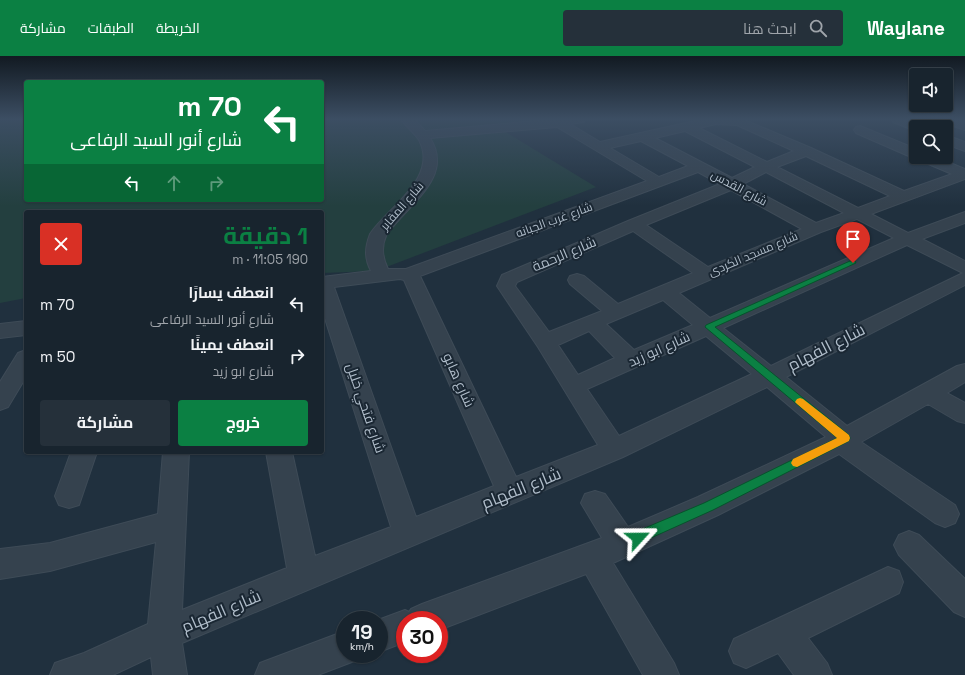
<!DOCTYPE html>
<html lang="ar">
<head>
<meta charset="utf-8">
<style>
	body { margin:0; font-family:"Space Grotesk",Cairo,sans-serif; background:#25303a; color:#f1f3f6; direction:rtl; height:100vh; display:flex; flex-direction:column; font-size:15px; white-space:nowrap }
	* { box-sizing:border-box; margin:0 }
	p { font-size:13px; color:#9fa4aa }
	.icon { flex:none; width:22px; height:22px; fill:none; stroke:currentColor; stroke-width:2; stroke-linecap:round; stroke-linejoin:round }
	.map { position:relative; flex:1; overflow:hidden; direction:ltr }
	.drawer { position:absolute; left:24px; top:154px; width:300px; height:244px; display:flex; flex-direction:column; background:#18242e; border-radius:4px; box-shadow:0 1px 3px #0004,0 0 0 1px #36414a; direction:rtl }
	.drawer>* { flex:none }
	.hud { position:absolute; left:24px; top:24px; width:300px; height:122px; border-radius:4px; box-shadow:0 1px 3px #0004,0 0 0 1px #36414a; direction:rtl; background:#0b8043; color:#fff; overflow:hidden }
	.tools { position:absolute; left:909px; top:12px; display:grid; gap:8px }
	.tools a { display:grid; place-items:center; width:44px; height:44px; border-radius:4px; background:#18242e; box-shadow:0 1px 3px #0004,0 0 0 1px #36414a; font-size:20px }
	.speed { position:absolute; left:336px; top:555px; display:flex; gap:8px; font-size:20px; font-weight:700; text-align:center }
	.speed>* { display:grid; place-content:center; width:52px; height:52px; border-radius:50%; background:#18242e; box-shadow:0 1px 3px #0004,0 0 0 1px #36414a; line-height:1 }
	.speed small { font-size:10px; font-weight:400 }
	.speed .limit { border:6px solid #d22; background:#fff; color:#111 }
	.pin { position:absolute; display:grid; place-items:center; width:34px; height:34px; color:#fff; margin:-41px -17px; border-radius:50% 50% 50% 0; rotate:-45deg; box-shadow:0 0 4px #0007 }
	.pin .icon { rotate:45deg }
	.me { position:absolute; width:44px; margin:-22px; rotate:66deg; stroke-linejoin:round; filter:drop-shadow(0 0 3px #0008) }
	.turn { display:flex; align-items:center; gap:14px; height:84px; padding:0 16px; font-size:18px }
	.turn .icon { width:52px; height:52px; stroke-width:2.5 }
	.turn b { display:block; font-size:28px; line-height:34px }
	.lanes { display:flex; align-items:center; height:38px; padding:0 16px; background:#0003; justify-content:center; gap:20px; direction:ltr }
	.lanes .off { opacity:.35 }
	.round { display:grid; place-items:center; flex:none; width:42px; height:42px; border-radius:4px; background:#25303a }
	.overview { display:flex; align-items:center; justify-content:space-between; height:68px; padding:0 16px }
	h1 { font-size:24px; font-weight:700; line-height:30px; color:#0b8043 }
	.primary-button { display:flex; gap:8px; margin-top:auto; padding:8px 16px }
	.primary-button a { flex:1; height:46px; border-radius:4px; background:#0b8043; color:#fff; font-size:16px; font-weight:700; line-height:46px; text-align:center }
	.primary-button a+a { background:#25303a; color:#f1f3f6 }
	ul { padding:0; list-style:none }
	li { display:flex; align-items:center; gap:12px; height:52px; padding:0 16px }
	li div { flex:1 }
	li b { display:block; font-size:15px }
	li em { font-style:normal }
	header { display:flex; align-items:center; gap:24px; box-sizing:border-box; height:56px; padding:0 20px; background:#0b8043; color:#fff }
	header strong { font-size:19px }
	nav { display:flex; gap:22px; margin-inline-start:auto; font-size:14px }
	.search { width:280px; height:36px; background:#25303a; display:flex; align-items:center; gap:10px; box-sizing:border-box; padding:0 14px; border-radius:4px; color:#9fa4aa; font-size:15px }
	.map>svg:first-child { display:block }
	.green { fill:#233f3f }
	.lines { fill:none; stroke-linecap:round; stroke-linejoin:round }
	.minor-casing { stroke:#3e4b57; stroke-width:2 }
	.minor { fill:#35424e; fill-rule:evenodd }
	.route { fill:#0b8043; stroke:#07532c }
	.slow { fill:#f59e0b }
	.labels { text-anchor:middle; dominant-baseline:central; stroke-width:4; stroke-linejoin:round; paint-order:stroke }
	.far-street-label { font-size:12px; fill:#b0bdca; stroke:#1a2733 }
	.street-label { font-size:14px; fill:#b0bdca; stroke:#1a2733 }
	.near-street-label { font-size:17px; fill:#b0bdca; stroke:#1a2733 }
</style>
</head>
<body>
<header>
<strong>Waylane</strong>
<div class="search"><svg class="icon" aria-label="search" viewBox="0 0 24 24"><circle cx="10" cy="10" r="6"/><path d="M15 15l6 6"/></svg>ابحث هنا</div>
<nav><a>الخريطة</a><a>الطبقات</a><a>مشاركة</a></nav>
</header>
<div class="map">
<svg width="965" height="619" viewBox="0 0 965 619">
	<rect width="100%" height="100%" fill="#20303e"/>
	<path class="green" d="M0 63H26V144H322V63H571L494 69 596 131 376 215 322 217V156H26V242L0 247Z"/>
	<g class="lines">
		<defs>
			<path id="minor" d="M401 63H414L425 75 560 63H586L584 66 570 68 600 86 704 63H742L811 92 904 135 952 118 919 104 918 102 911 101 856 77 854 74 856 71 860 70 916 93V101H936L965 113V123L871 158 908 177 965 156V167L922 183 965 205V229L786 321 847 370 957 310 965 308V326L947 337 965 347V367L957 365 928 348 861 386 955 449 959 458 955 467 945 471 935 467 839 398 718 459 613 507 674 607 679 619H643L586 518 439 574V564H405V586L379 596 378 564 405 554 409 556 411 553 422 548 602 482 581 447 585 438 595 435 605 438 628 471 698 441 826 381 767 331 623 401 182 587 187 619H153L151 601 113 619H50L55 607 84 597 148 568 156 486 50 515 0 523V493L50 487 158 458 163 396H189L182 554 287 512 266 396H292L315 500 391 471 322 253V221L371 215C364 202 365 191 370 178 388 151 439 122 419 84 414 76 406 71 401 63ZM716 68 737 69 794 95 767 106 699 72ZM557 71 647 125 406 213H388C383 203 381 191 386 180 388 175 394 170 397 166 418 142 452 116 430 82ZM685 75 755 111 732 122 655 82ZM641 85 688 110 659 121 610 92ZM806 100 890 140 858 152 777 111ZM698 116 720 128 628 165 502 219 497 230 538 291 598 389 516 421 420 220ZM766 116 844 157 816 167 743 128ZM731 134 802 173 708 211 646 169ZM857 163 894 182 710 262 679 237 821 176ZM633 175 693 217 618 248 584 220 577 218 570 220 568 224 570 228 602 255 549 276 515 230 517 226ZM907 189 963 217 771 310 723 272ZM400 223 404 224 494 430 416 461 334 231ZM663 244 693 269 634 294 606 268ZM589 275 615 302 578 319 558 289ZM706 280 752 318 619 380 587 333Z
				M891 63C901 63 915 62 922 71H916V75L893 66Z
				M940 63H958L965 66V74L942 66Z
				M946 79 965 86V95L946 88Z
				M26 265V279L0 282V268Z
				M26 294V321L8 351 0 354V326L18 297Z
				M71 396H97L79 449 69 452 59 449 55 440Z
				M909 475 919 479 965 523V561L954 556 899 499 894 489 899 479Z
				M888 511 899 515 903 526 899 537 808 582 827 607 832 619H794L778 597 746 612 734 607 729 595 734 583Z
				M345 575V598H359L357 604 318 619H255L260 607Z"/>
		</defs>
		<use href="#minor" class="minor-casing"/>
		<use href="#minor" class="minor"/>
	</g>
	<linearGradient id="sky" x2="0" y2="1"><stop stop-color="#121a22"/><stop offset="0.42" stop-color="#3c4e63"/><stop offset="1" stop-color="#3c4e63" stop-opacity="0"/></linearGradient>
	<rect width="965" height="150" fill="url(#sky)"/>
	<path class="route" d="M850 205H855L856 207 715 271 849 379 850 382 849 385 713 454 642 486 638 487 633 486 632 482 633 477 704 447 837 382 705 271 706 269Z"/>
	<path class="slow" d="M800 342 803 343 849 379 850 382 849 385 797 411 793 410 791 407 793 403 837 382 797 348 795 346 797 343Z"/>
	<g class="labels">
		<g class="far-street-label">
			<text transform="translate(739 132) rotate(28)">شارع القدس</text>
			<text transform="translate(402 150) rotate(-49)">شارع المقابر</text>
			<text transform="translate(554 164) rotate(-20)">شارع غرب الجبانه</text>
			<text transform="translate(753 198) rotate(-23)">شارع مسجد الكردى</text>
		</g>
		<g class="street-label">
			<text transform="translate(564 198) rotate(-23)">شارع الرحمة</text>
			<text transform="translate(659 293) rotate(-24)">شارع ابو زيد</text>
			<text transform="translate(459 324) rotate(66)">شارع هابو</text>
			<text transform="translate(366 352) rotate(71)">شارع فتحي خليل</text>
		</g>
		<g class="near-street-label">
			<text transform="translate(826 291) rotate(-27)">شارع الفهام</text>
			<text transform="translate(521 432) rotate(-22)">شارع الفهام</text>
			<text transform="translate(221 555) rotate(-23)">شارع الفهام</text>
		</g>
	</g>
</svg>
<div class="tools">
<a><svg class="icon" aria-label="sound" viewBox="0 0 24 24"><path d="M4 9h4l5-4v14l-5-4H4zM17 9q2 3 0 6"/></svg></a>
<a><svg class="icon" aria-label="search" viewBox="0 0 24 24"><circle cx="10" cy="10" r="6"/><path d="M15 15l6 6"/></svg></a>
</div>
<div class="speed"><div>19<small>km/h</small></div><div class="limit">30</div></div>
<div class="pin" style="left:853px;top:207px;background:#d93025"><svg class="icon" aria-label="arrive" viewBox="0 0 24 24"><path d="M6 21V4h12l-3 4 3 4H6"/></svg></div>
<svg class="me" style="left:638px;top:482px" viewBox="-20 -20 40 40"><path d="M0-17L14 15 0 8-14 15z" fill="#0b8043" stroke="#fff" stroke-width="4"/></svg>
<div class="hud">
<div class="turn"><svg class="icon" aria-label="left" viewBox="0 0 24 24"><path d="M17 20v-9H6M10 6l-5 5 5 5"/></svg><div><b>70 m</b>شارع أنور السيد الرفاعى</div></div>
<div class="lanes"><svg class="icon" aria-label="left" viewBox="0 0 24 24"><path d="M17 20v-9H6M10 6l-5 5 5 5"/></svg><svg class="icon off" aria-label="ahead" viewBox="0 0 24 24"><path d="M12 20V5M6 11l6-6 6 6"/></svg><svg class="icon off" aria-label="right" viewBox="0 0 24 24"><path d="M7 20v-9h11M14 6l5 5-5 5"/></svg></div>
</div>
<section class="drawer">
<div class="overview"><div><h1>1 دقيقة</h1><p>190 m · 11:05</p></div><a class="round" style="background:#d93025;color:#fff"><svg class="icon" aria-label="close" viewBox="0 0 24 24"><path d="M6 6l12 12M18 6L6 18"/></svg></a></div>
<ul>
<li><svg class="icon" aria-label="left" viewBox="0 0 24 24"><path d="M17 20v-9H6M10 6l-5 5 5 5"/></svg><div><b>انعطف يسارًا</b><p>شارع أنور السيد الرفاعى</p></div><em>70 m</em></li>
<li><svg class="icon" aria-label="right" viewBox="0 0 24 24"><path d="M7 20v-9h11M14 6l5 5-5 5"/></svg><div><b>انعطف يمينًا</b><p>شارع ابو زيد</p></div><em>50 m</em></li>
</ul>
<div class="primary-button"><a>خروج</a><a>مشاركة</a></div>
</section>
</div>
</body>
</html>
